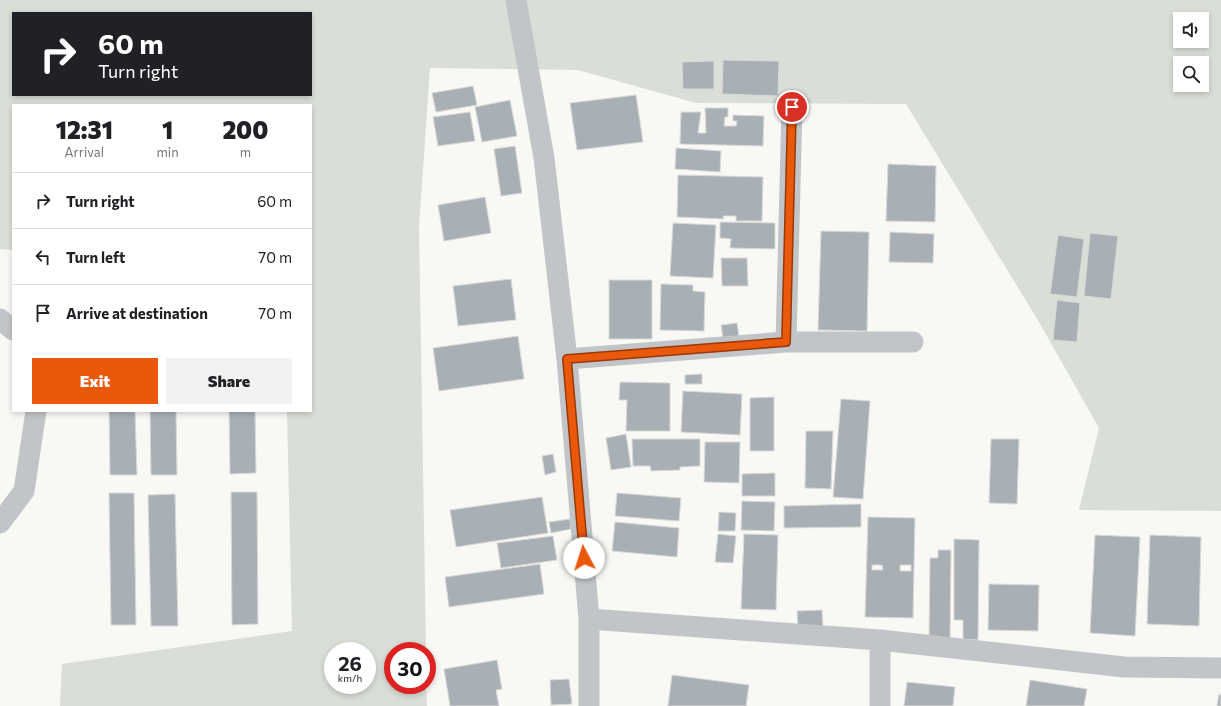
<!DOCTYPE html>
<html lang="en">
<head>
<meta charset="utf-8">
<style>
	body { margin:0; font-family:Commissioner,sans-serif; background:#f2f2f2; color:#202124; height:100vh; display:flex; flex-direction:column; font-size:15px; white-space:nowrap }
	* { box-sizing:border-box; margin:0 }
	p { font-size:13px; color:#757577 }
	.icon { flex:none; width:22px; height:22px; fill:none; stroke:currentColor; stroke-width:2; stroke-linecap:round; stroke-linejoin:round }
	.map { position:relative; flex:1; overflow:hidden }
	.sheet { position:absolute; left:12px; top:104px; width:300px; height:308px; display:flex; flex-direction:column; background:#fff; border-radius:0px; box-shadow:0 2px 6px #0003 }
	.sheet>* { flex:none }
	.banner { position:absolute; left:12px; top:12px; width:300px; height:84px; border-radius:0px; box-shadow:0 2px 6px #0003; background:#202124; color:#fff; overflow:hidden }
	.tools { position:absolute; left:1173px; top:12px; display:grid; gap:8px }
	.tools a { display:grid; place-items:center; width:36px; height:36px; border-radius:0px; background:#fff; box-shadow:0 2px 6px #0003; font-size:20px }
	.speed { position:absolute; left:324px; top:642px; display:flex; gap:8px; font-size:20px; font-weight:700; text-align:center }
	.speed>* { display:grid; place-content:center; width:52px; height:52px; border-radius:50%; background:#fff; box-shadow:0 2px 6px #0003; line-height:1 }
	.speed small { font-size:10px; font-weight:400 }
	.speed .limit { border:6px solid #d22; background:#fff; color:#111 }
	.pin { position:absolute; display:grid; place-items:center; width:34px; height:34px; color:#fff; margin:-17px; border:2px solid #fff; border-radius:50%; box-shadow:0 1px 4px #0007 }
	.me { position:absolute; width:44px; margin:-22px; rotate:355deg; stroke-linejoin:round; filter:drop-shadow(0 0 3px #0008) }
	.turn { display:flex; align-items:center; gap:14px; height:84px; padding:0 20px; font-size:18px }
	.turn .icon { width:52px; height:52px; stroke-width:2.5 }
	.turn b { display:block; font-size:28px; line-height:34px }
	.eta { display:flex; justify-content:space-evenly; align-items:center; height:68px; text-align:center }
	.eta b { font-size:24px; font-weight:800; line-height:28px }
	.primary-button { display:flex; gap:8px; margin-top:auto; padding:8px 20px }
	.primary-button a { flex:1; height:46px; border-radius:0px; background:#ea580c; color:#fff; font-size:16px; font-weight:800; line-height:46px; text-align:center }
	.primary-button a+a { background:#f2f2f2; color:#202124 }
	ul { padding:0; list-style:none }
	li { display:flex; align-items:center; gap:12px; height:56px; padding:0 20px; border-top:1px solid #e0e0e0 }
	li div { flex:1 }
	li b { display:block; font-size:15px }
	li em { font-style:normal }
	.map>svg:first-child { display:block }
	.green { fill:#d9ded6; fill-rule:evenodd }
	.building { fill:#a8b0b6; stroke:#d9d9d7; fill-rule:evenodd }
	.lines { fill:none; stroke-linecap:round; stroke-linejoin:round }
	.minor { stroke:#c1c5c8; stroke-width:21 }
	.route-casing { stroke:#983908; stroke-width:10 }
	.route { stroke:#ea580c; stroke-width:7 }
</style>
</head>
<body>
<div class="map">
<svg width="1221" height="706" viewBox="0 0 1221 706">
	<rect width="100%" height="100%" fill="#f8f8f5"/>
	<path class="green" d="M0 0H1221V511L1079 510 1099 428 1039 322 906 104 696 103 578 70 430 68 419 226 426 651H393V685H426L427 706H60L62 664 292 631 287 411H311V105H13V250L0 249ZM13 13H311V95H13ZM1180 19H1202V41H1180ZM1180 63H1202V85H1180ZM333 651H367V685H333Z"/>
	<path class="building" d="M723 60 779 61 778 96 722 94Z
		M714 61V89H683L682 62Z
		M473 86 477 105 436 112 432 93Z
		M636 95 643 142 577 150 570 103Z
		M510 100 517 136 482 142 475 107Z
		M705 108H728V117H725L724 126H736L737 121H733V115L764 116 763 146 680 144 681 112H701L698 133H706Z
		M470 112 475 141 438 146 433 117Z
		M515 146 522 193 501 196 494 149Z
		M676 148 721 151 720 172 675 169Z
		M888 164 936 166 935 222 886 221Z
		M678 175 763 177 762 221H736V216H723L724 219 677 217Z
		M485 197 491 233 444 241 438 205Z
		M720 222 775 223V249L730 248 731 239 720 238Z
		M673 223 716 225 713 278 670 276Z
		M821 231 869 232 867 331 818 330Z
		M890 232 934 234 933 263 889 262Z
		M1090 233 1118 236 1111 299 1084 296Z
		M1058 235 1084 239 1077 297 1050 294Z
		M721 258H747L748 286H722Z
		M511 279 516 320 458 326 453 286Z
		M609 280H652V339H609Z
		M661 284 693 285V291L705 292 704 331 660 330Z
		M1057 300 1080 303 1077 342 1053 340Z
		M737 323 740 343 724 345 721 325Z
		M518 336 524 379 439 391 433 348Z
		M702 374V384H685V375Z
		M620 382 670 383V431H626L627 400H619Z
		M683 391 742 394 740 435 681 432Z
		M774 397V451H750V398Z
		M841 399 870 401 863 499 833 497Z
		M109 411H135L137 475H110Z
		M150 411H176L177 475H151Z
		M229 411H255L256 473 230 474Z
		M806 431H833L831 489 805 488Z
		M626 434 631 467 611 470 606 438Z
		M632 439H700V466L680 467V470L651 471 650 466H633Z
		M991 439H1019L1017 504 989 503Z
		M705 442H740L739 483 704 482Z
		M553 454 556 472 545 475 542 456Z
		M775 473V496H742V474Z
		M231 492H257L258 624 232 625Z
		M109 493H134L136 625H111Z
		M617 493 681 498 679 521 615 516Z
		M175 494 178 626H151L148 495Z
		M542 497 548 533 456 547 450 510Z
		M742 501 775 502 774 531 741 530Z
		M861 504V527L784 528V506Z
		M719 512 736 513 735 531H718Z
		M868 517 915 518 913 618 865 617ZM872 565H882L883 570H872ZM900 565H911V571H900Z
		M570 519 571 529 551 533 549 522Z
		M615 522 679 528 677 557 612 551Z
		M718 534 736 536 733 563 715 562Z
		M744 534 778 535 776 610 741 609Z
		M1095 535 1140 537 1135 636 1090 633Z
		M1150 535 1201 537 1199 626 1147 624Z
		M553 536 557 560 501 568 497 543Z
		M954 539 979 540 978 640 963 639V620H954Z
		M938 550H951L950 639H929L930 558H938Z
		M540 564 544 594 449 607 445 577Z
		M989 584 1039 585 1038 631 988 630Z
		M822 610 823 627H798L797 611Z
		M497 660 502 689 496 690 499 706H450L444 669Z
		M672 675 749 685 746 706H668Z
		M569 679 572 704 551 705 550 680Z
		M1030 680 1087 689 1084 706H1026Z
		M907 682 955 687 953 706H904Z
		M1219 694 1221 695V706H1217Z"/>
	<g class="lines">
		<path class="minor" d="M516 0 544 158 567 359 589 619V706
			M0 319 13 330
			M786 342 792 107
			M567 359 786 342H913
			M0 523 24 491 36 411
			M589 619 880 640 1124 667 1221 668
			M880 706V640"/>
	</g>
	<g class="lines">
		<defs>
			<path id="route" d="M584 558 567 359 786 342 792 107"/>
		</defs>
		<use href="#route" class="route-casing"/>
		<use href="#route" class="route"/>
	</g>
</svg>
<div class="tools">
<a><svg class="icon" aria-label="sound" viewBox="0 0 24 24"><path d="M4 9h4l5-4v14l-5-4H4zM17 9q2 3 0 6"/></svg></a>
<a><svg class="icon" aria-label="search" viewBox="0 0 24 24"><circle cx="10" cy="10" r="6"/><path d="M15 15l6 6"/></svg></a>
</div>
<div class="speed"><div>26<small>km/h</small></div><div class="limit">30</div></div>
<div class="pin" style="left:792px;top:107px;background:#d93025"><svg class="icon" aria-label="arrive" viewBox="0 0 24 24"><path d="M6 21V4h12l-3 4 3 4H6"/></svg></div>
<svg class="me" style="left:584px;top:558px" viewBox="-20 -20 40 40"><circle r="19" fill="#fff"/><path d="M0-13L10 11 0 6-10 11z" fill="#ea580c"/></svg>
<div class="banner">
<div class="turn"><svg class="icon" aria-label="right" viewBox="0 0 24 24"><path d="M7 20v-9h11M14 6l5 5-5 5"/></svg><div><b>60 m</b>Turn right</div></div>
</div>
<section class="sheet">
<div class="eta">
<div><b>12:31</b><p>Arrival</p></div>
<div><b>1</b><p>min</p></div>
<div><b>200</b><p>m</p></div>
</div>
<ul>
<li><svg class="icon" aria-label="right" viewBox="0 0 24 24"><path d="M7 20v-9h11M14 6l5 5-5 5"/></svg><div><b>Turn right</b></div><em>60 m</em></li>
<li><svg class="icon" aria-label="left" viewBox="0 0 24 24"><path d="M17 20v-9H6M10 6l-5 5 5 5"/></svg><div><b>Turn left</b></div><em>70 m</em></li>
<li><svg class="icon" aria-label="arrive" viewBox="0 0 24 24"><path d="M6 21V4h12l-3 4 3 4H6"/></svg><div><b>Arrive at destination</b></div><em>70 m</em></li>
</ul>
<div class="primary-button"><a>Exit</a><a>Share</a></div>
</section>
</div>
</body>
</html>
